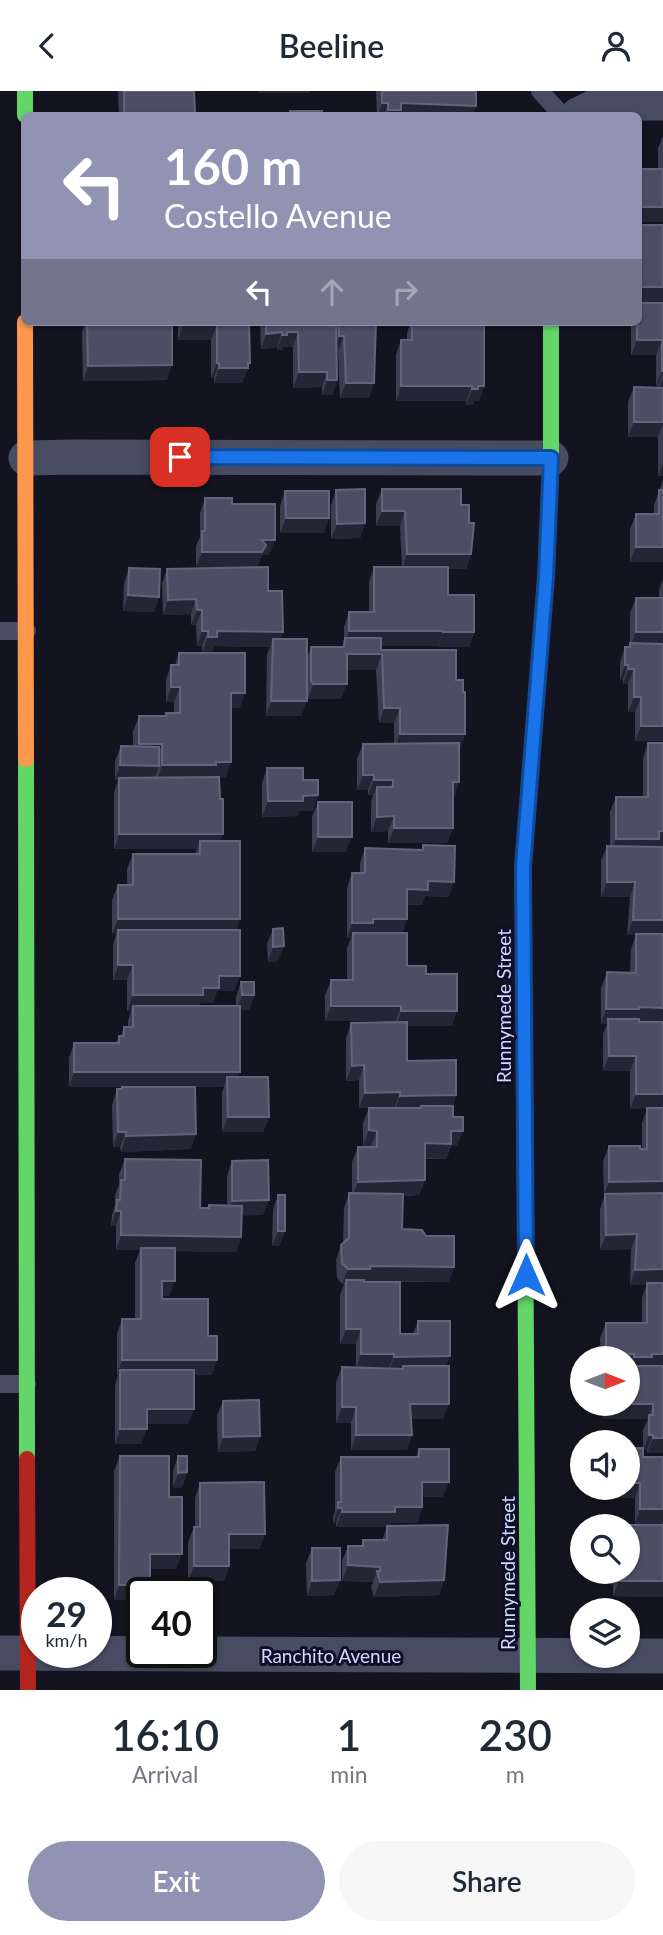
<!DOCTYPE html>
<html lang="en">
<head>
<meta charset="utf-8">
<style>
	body { margin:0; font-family:Lato,sans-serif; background:#f6f6f7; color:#1f2937; height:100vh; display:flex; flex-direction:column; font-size:26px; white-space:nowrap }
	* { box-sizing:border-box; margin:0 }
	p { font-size:23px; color:#747a83 }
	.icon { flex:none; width:38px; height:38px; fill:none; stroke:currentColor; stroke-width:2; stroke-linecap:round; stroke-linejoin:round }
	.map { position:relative; height:1599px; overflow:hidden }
	.panel { display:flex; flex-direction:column; background:#fff; flex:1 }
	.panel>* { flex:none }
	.banner { position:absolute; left:21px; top:21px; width:621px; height:214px; border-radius:10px; box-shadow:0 2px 5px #0004; background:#9093b1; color:#fff; overflow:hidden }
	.needle { width:46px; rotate:90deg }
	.fabs { position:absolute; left:570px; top:1255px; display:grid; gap:14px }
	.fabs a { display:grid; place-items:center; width:70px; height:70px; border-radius:50%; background:#fff; box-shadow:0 2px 5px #0004; font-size:35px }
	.speed { position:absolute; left:21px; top:1486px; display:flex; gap:14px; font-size:35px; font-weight:700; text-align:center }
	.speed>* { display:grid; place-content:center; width:91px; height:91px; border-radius:50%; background:#fff; box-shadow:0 2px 5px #0004; line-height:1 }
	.speed small { font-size:18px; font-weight:400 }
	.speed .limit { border:4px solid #111; border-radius:10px; background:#fff; color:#111 }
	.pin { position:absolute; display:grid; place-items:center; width:60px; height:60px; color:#fff; margin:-30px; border-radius:14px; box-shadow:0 4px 10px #0006 }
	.me { position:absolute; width:77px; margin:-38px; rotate:0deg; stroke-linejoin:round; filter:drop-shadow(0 0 5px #0008) }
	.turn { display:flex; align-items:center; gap:24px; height:147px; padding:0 28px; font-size:32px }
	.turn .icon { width:91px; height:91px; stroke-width:2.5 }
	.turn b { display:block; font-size:49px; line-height:60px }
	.lanes { display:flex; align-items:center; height:66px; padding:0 28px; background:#0003; justify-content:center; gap:35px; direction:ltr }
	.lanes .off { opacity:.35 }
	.eta { display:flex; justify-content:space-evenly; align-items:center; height:119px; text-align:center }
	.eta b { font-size:42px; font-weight:600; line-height:49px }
	.primary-button { display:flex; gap:14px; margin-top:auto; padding:14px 28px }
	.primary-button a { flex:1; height:80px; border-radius:42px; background:#9093b1; color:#fff; font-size:28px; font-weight:600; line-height:80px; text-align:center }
	.primary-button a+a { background:#f6f6f7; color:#1f2937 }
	header { display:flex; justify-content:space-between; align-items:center; height:91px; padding:0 28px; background:#fff; font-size:32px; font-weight:600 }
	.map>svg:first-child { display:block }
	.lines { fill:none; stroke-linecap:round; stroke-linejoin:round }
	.lane { stroke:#484c62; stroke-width:18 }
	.street { stroke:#484c62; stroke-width:35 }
	.fast { stroke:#63d668; stroke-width:16 }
	.slow { stroke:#ff974d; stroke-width:16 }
	.jam { stroke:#b3261e; stroke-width:16 }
	.wall { fill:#3c3e50 }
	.shaded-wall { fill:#252635 }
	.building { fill:#4d4e63; stroke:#62647b; stroke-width:2 }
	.route-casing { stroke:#114b97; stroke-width:18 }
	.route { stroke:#1a73e8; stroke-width:12 }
	.labels { text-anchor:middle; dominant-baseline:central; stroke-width:6; stroke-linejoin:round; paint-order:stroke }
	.street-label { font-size:19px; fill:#d3d8ff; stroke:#0e0f27 }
</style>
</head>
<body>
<header><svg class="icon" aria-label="back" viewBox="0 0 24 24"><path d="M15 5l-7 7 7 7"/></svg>Beeline<svg class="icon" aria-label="person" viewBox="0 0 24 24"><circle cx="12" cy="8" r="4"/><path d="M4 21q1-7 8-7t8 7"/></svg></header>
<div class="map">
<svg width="663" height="1599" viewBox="0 0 663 1599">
	<rect width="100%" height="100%" fill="#141421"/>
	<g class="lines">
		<path class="lane" d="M540 0 562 24
			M0 540H27
			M0 1293H27"/>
		<path class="street" d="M578 24 602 12H663
			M26 367 74 366 551 367
			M0 1562 663 1565"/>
		<path class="fast" d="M25 0V24
			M533 645 546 486 551 367V231
			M26 668 27 1368
			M524 933 528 1599"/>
		<path class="slow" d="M25 231 26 668"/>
		<path class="jam" d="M524 933 523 775 533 645
			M27 1368 28 1599"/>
	</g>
	<path class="wall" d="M118 0H194V24H119Z
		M376 0H476V15L473 24H377Z
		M663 45V131H639L658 78V57Z
		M663 212V385H658V346H628V311L634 296 658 297V295H656V264H631V231H639Z
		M85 231H87L167 289 83 290 82 241Z
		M178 231H249L250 272 242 292H214V287H211V249H178Z
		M260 231H329V235L336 237 338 231H392H376L369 307H340L338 261H337V289L332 304H322V296L293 297V256H283L282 259H277V256L261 258Z
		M411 231H484V295L479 310H474L473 314H466V310H396V264L401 249H407V242Z
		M663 389V471H630V438L636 423H654V414Z
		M382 398 461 414 469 432 471 463 466 478H448V504L474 541 469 556H438V555H381V559L456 589 463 601 465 643 460 658H459V691L454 706H453V737L447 752H388V740L371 741V711L373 704H368V699H357V668L363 653H394V632H379L376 579H347L341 608H308L307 607 301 625H266L267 563 270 556 214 555 212 561H202V555H197L196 534H191V523L163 524 162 493 167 478 268 500 281 548 307 568 311 556H342L344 550V536L349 521H369V491L374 476H402L400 435H376V413Z
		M336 399 365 432 360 447 331 448V414Z
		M285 400 324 442H280V415Z
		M205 407 232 413 269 464H262L257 476H196V455L200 446V422Z
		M129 477 159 506 154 521 123 520 124 492Z
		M663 488V650H635V621H628V593H623V589H620V571L625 556H629L630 552V522L636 507H659V499Z
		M179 562 240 617H231L226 686 211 687 220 750 236 839 234 900H217L213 912H200L199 915H236V906L241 891 254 904 249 919H240L238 986 269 1026 263 1041H222V1001L224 996H130L191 1058 121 1061 120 1056H113L112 1014 117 998H121L122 996H69V967L74 952H116L119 945H121L124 936H128V930L131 920H127V889H113V854L116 843H112V809L118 794H127V778L133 763H195L197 758H114V702L118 689H115V670L121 655H133V640L139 625H165L166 622H174V611H166V589L171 574H175Z
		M648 652 663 755H656L663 1362H647V1359H643V1339L648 1328H603V1312H628V1267H601L600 1247 606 1232H642V1207L647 1193 630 1194 631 1158 600 1159V1118L604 1106 603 1070 609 1055 642 1058V1032L647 1018H630V980H603V943L607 933H601V897L607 881 630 882 631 858 636 844H627L630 806H601V770L607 755H610V721L616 706H643V667Z
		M267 677 303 689 318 704 313 720H299L297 725 262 726V692Z
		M318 711 346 761H312V726Z
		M423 754 449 806 425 805 422 814H407V828L402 842 407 875 426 883 452 935H407V970L456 1004 453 1015V1026L457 1055H451L446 1068H425V1089L419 1104 403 1105 402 1138 449 1191H400V1243H413L418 1230 450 1265 446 1275 443 1328H411L412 1344 407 1359H351V1332H336V1291L342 1276 356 1277V1253H340V1204L344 1193H342L337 1187 336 1169 341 1154 343 1152 344 1117 349 1102H352V1071L358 1056H371L363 1055V1032L369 1017H395V1016L359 1017V989L346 990V947L351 932 396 930H325V904L331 889H347V857L351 847H347V797L352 782H360V772L365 757 422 759Z
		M273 838 278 870 268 871 267 853Z
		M125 1068 200 1117H208L209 1114H227V1085L232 1070 263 1124H242L241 1146 236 1161 175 1160 169 1205H162V1208L208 1245 212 1284H194L188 1333H147L141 1353H115V1294L118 1284H117V1243L122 1228H135V1172L140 1159H116V1135H111L112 1124 115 1114V1104L119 1094V1083Z
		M278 1104 285 1140 279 1155H272L273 1119Z
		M223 1310 260 1345 255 1360 218 1361 217 1325Z
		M419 1358 443 1406H422V1416L417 1432H391L390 1435 444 1489 439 1504 374 1506 371 1496 373 1491 342 1490V1470L348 1455H361L363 1449H382L387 1436H336V1432H333V1426L335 1420V1381L341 1366H416Z
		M120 1365 176 1478H150V1494L148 1502H142V1509H114V1380Z
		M178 1365 187 1381 182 1396 173 1397V1380Z
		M643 1366H663V1506L613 1505V1494H611V1487H608V1480H628L662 1434V1433H635V1407H609V1396H628Z
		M200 1392 265 1443 259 1458H229V1475L224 1490H188V1451L194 1436H195V1407Z
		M312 1457 340 1489 334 1504 307 1505 306 1472Z"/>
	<path class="shaded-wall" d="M258 0H310V2H257Z
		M382 12H388L384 24H378Z
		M401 12 476 15 473 24H386L388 19Z
		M172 22H195L194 24H172Z
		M639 116H663V131H639Z
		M639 196H663V211H639Z
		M183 234H217L211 249H178Z
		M282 241 277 256 261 258 266 243Z
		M287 241H298L293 256H283L282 259H277L282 244Z
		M339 245H344L338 261H334Z
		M637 249H662L656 264H631Z
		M217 272H219L214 287H211Z
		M248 272H250L242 292H214L219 277Z
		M172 274 167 289 83 290 88 275Z
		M662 280H663V282L658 295H656Z
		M299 281H327L322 296 293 297Z
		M663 287V299H658Z
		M327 289H337L332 304H322Z
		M346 292H374L369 307H340Z
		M401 295H472L466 310H396Z
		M478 295H484L479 310H474L473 314H466L472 298Z
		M634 331H663V333L658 346H628Z
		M663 372V385H658Z
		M382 420H405L400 435H376Z
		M286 427H329L324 442H280Z
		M365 432 360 447 331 448 337 433Z
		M262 449H275L269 464H262L257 476H196L202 461Z
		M636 456H663V471H630Z
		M407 463H471L466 478H402Z
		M128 504 159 506 154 521 123 520Z
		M196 508 191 523 163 524 168 509Z
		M197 519H202L196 534H191Z
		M202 540H208L202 555H197Z
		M217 540 283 541 278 556 273 548 270 556 214 555 212 561H202L208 546Z
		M349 540H443L438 555H344Z
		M443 541H474L469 556H438Z
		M636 541H663V555L630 556Z
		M347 563H382L376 579H341Z
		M625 574H628L623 589H620Z
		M628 578H634L628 593H623Z
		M313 593H347L341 608H308Z
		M171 596H180L174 611H166Z
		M231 602H245L240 617H226Z
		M634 606H641L635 621H628Z
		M271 610H307L301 625H266Z
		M384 617H400L394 632H379Z
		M641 635H663V650H635Z
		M400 643H465L460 658H394Z
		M139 653H162L157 668H133Z
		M216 671H231L226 686 157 689 162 674Z
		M120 674 159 675 154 690 115 689Z
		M363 684H374L368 699H357Z
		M374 689H393L388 704 377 696 373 704H368Z
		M453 691H459L454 706H447Z
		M318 704 313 720H299L297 725 262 726 268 710 303 705Z
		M394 725 388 740 371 741 377 726Z
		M394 737H453L447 752H388Z
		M659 740H663V755H656L610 763 616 748Z
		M119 743H223L217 758 200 750 197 758H114Z
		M318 746H352L346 761H312Z
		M428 790 454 791 449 806 425 805 422 814H402L407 798Z
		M607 791H635L630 806H601Z
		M118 828H240L235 844 118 839 116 843H112Z
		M373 828H407L401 844 353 842 351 847H347L352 832Z
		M633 829H663V844H627Z
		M284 855 278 870 268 871 273 856Z
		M118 874H133L127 889H113Z
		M219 885H240L234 900H217L213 912H200L198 920 133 915 131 920H127L133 904 203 897Z
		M242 904H254L249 919H236Z
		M331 915H401L396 930H325Z
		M639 916 663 917V932L608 928 607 933H601L606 918Z
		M401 920H457L452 935H396Z
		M609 965H636L630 980H603Z
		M364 974 359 989 346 990 352 975Z
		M74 981H240L234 996 227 986 224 996H69Z
		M400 1001 395 1016 359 1017 365 1002Z
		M636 1003H663V1018H630Z
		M456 1004 451 1020 421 1015 419 1020H395L400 1005Z
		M228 1026H269L263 1041H222Z
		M369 1039 377 1040 371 1055H363Z
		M451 1040H463L457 1055H450L446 1068 420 1067 425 1052Z
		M118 1041H126L120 1056H113Z
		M196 1043 191 1058 121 1061 126 1045Z
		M425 1089 419 1104 352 1106 358 1091Z
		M663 1090V1105L605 1103 603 1106 609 1091Z
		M269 1109 263 1124 227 1125 232 1110Z
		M116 1120H121L116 1135H111Z
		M278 1140H285L279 1155H272Z
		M637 1143 631 1158 600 1159 606 1144Z
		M121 1144 241 1146 236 1161 141 1159V1157L140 1159H116Z
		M370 1175 454 1176 449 1191 366 1190 365 1193 346 1189 344 1193H342L348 1178Z
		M663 1178V1193L630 1194 635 1179Z
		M162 1190H175L169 1205H157Z
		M346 1238H361L356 1253H340Z
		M361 1263H394L389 1278H356Z
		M606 1263H634L628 1278V1267H605Z
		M652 1263H663V1278L628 1281 634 1266Z
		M450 1265 444 1280 403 1275 401 1281H389L394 1266Z
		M122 1269H217L212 1284H120V1279L118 1284H117Z
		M410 1313H449L443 1328H405Z
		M608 1313H653L648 1328H603Z
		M342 1316H356L351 1332H336Z
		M147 1318H194L188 1333H141Z
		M120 1338H147L141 1353H115Z
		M356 1344H412L407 1359H351Z
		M649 1344H653L647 1359H643Z
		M260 1345 255 1360 218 1361 223 1346Z
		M653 1347H663V1362H647Z
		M187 1381 182 1396 173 1397 178 1382Z
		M422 1391H449L443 1406H417Z
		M628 1392H640L635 1407H609L613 1396H628Z
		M395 1416H422L417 1432H391L389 1436H336L342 1421Z
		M338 1417H342L336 1432H333Z
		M640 1418H663V1430L662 1433H635Z
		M229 1443H265L259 1458H224Z
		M150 1463H182L176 1478H145Z
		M348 1474 380 1476 377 1483V1480L373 1491 342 1490Z
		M194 1475H229L224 1490H188Z
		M610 1480H614L611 1487H608Z
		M616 1480H618L613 1494H611Z
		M340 1489 334 1504 307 1505 312 1490Z
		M444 1489 439 1504 374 1506 380 1491Z
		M619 1490H663V1506L613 1505Z
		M119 1494H150L148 1502H142V1509H114Z"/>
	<path class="building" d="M124 0H194L195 22H172V24H124Z
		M382 0H476V15L401 12V19H388V12H382Z
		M290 20H322V24H290Z
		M639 78H663V116H639Z
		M639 134H663V196H639Z
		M639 212H663V280H662V249H637V231H639Z
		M87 231H172V274L88 275Z
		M183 231H249L250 272H248V277H219V272H217V234H183Z
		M266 231H329V235H336L337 289H327V281H299L298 241H287V244H282V241L266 243Z
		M339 231H376L374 292H346L344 245H339Z
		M412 231H484V295H478V298H472V295H401V249H412Z
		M634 296 663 297V331H634Z
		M365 398V432L337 433 336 399Z
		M382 398H461V414H469V432H474L471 463H407L405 420H382Z
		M659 399H663V456H636V423H659Z
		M285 400H329V427H286Z
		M205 407H232V413H275V449H262L266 454 262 461H202V440H205Z
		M268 476V500H282L283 541 217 540V546H208V540H202V519H197L196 508 168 509 167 478Z
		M374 476H448V504H474V541H443V540H349V521H374Z
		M129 477 160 478 159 506 128 504Z
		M636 507H663V541H636Z
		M345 547H381V559H456V589H463V601H465V643H400V617H384L382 563H347V593H313L311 590V556H344Z
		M273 548H307V610H271Z
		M630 552 663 553V635H641V606H634V578H628V574H625V556H630Z
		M179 562H245V602H231V671H216V674H162V653H139V625H166V622H180V596H171V574H179Z
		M459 652V691H453V737H394V725L377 726V696H393V689H374V684H363V653Z
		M648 652H663V740H659V748H616V706H648Z
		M121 655 159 656V675L120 674Z
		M267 677H303V689H318V704L303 705V710H268Z
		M219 686 220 708H223V743H119V687Z
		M318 711H352V746H318Z
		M200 750H240V828H118V794H133V763H200Z
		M423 754 455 755 454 791 428 790V799L407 798V828H373V832H352V782H365V757L423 759Z
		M607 755 663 756V829H633L635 791H607Z
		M283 837 284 855 273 856V838Z
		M118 839H240V885H219V897H203V904H133V874H118Z
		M353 842H407V875H426V883H457V920H401V915H331V889H353Z
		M636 843H663V917L639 916V918H606L607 881 636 882Z
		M241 891H254V904H242Z
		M133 915H240V981H74V952H119V945H124V936H133Z
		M608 928H639V931H663V1003H636V965H609Z
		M407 931V970L456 969V1004L400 1005V1001L365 1002 364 974 352 975 351 932Z
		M227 986H268L269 1026H228Z
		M122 996H195L196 1043 126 1045V1041H118L117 998H122Z
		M421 1015H453V1026H463V1040H451V1053L425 1052V1089L358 1091V1056H377V1040L369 1039V1017H421Z
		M647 1017H663V1090L609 1091V1055H640V1058H647Z
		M125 1068 201 1069 200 1117H209V1114L242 1115 241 1146 121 1144V1120H116L117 1109H120L121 1089H125Z
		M268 1069 269 1109 232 1110V1070Z
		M349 1102 403 1103 402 1138 422 1139 426 1145H454V1176L370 1175V1178H348L342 1172 341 1154 349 1147Z
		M663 1102V1178L635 1179 637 1143 606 1144 605 1103Z
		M278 1104H285V1140H278Z
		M141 1157H175V1190H162V1208H208V1245H217V1269H122V1228H141Z
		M346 1189H364V1191H400V1243H418V1230H450V1265L394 1266V1263H361V1238H346Z
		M647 1192H663V1263H652V1266H634V1263H606V1232H647Z
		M403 1275H449V1313H410L412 1344H356V1316H342V1276L403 1278Z
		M628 1275H663V1347H653V1344H649V1324H653V1313H608L628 1312Z
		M120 1279H194V1318H147V1338H120Z
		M259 1309 260 1345 223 1346V1310Z
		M628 1357H643V1366H663V1418H640V1392H628Z
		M419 1358H449V1391H422V1416H395V1421H342V1417H338V1411H341V1366H419Z
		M120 1365H169V1406H182V1463H150V1494H119Z
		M178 1365H187V1381L178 1382Z
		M264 1391 265 1443H229V1475H194V1436H200V1392Z
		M448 1434 444 1489 380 1491 377 1480H380V1476L348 1474V1455H363V1449H387V1435Z
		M615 1434H663V1490H619V1480H628V1435Z
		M312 1457H340V1489L312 1490Z"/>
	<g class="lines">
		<defs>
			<path id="route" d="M180 366 551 367 546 486 523 775 526 1184"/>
		</defs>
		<use href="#route" class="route-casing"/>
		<use href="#route" class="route"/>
	</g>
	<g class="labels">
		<g class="street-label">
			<text transform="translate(503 915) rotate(-90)">Runnymede Street</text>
			<text transform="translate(507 1482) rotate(-90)">Runnymede Street</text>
			<text x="331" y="1564">Ranchito Avenue</text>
		</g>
	</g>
</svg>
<div class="fabs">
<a><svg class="needle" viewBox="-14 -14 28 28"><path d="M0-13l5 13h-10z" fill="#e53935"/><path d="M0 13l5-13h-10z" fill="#747a83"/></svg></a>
<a><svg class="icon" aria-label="sound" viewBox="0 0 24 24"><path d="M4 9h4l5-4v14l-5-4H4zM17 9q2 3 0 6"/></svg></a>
<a><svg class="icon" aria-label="search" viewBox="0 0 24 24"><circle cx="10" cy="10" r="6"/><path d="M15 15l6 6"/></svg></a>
<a><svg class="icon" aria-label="layers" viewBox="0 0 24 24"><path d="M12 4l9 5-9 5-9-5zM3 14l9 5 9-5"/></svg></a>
</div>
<div class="speed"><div>29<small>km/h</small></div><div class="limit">40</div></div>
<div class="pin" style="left:180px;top:366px;background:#d93025"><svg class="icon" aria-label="arrive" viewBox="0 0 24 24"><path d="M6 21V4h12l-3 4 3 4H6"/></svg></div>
<svg class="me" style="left:526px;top:1184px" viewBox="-20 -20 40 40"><path d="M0-17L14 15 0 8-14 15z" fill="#1a73e8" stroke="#fff" stroke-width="4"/></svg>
<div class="banner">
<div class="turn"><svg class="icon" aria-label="left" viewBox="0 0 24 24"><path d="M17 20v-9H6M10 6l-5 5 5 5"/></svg><div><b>160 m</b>Costello Avenue</div></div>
<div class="lanes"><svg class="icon" aria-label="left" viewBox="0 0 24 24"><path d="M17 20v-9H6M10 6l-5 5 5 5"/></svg><svg class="icon off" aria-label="ahead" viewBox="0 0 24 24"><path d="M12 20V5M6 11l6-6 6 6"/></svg><svg class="icon off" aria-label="right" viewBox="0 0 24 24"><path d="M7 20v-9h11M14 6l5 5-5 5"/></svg></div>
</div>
</div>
<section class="panel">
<div class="eta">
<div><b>16:10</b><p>Arrival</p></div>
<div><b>1</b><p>min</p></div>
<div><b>230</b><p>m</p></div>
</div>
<div class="primary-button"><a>Exit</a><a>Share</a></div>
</section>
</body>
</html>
